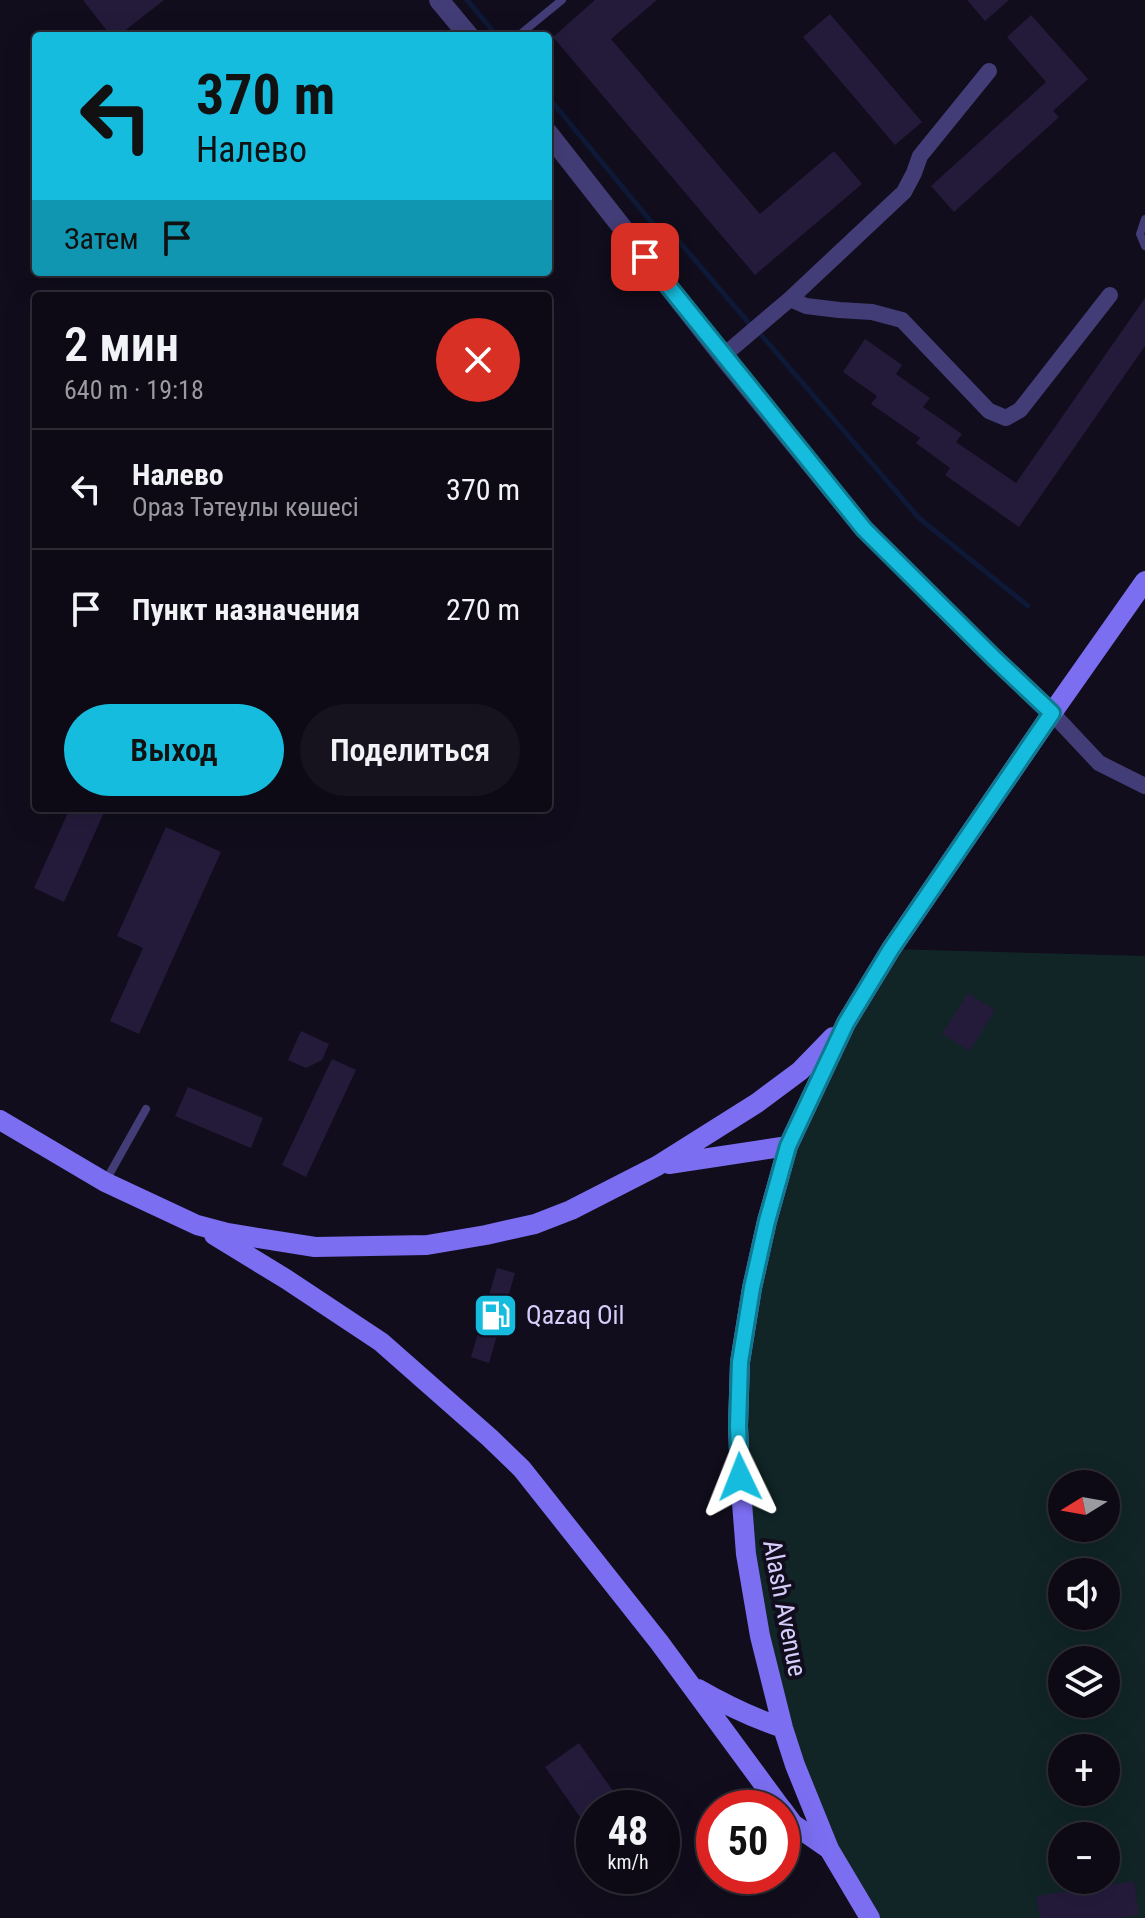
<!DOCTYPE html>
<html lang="ru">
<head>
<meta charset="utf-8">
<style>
	body { margin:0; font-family:"Roboto Condensed",sans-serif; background:#16131e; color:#f1f3f6; height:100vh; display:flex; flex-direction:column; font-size:30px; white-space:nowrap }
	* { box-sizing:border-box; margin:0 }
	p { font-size:26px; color:#9a9aa0 }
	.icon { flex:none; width:44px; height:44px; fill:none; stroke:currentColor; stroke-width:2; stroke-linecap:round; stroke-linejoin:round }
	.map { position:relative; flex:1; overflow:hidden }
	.details { position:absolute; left:32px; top:292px; width:520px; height:520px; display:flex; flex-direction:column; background:#0d0a15; border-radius:8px; box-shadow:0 8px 32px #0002,0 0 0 2px #2d2b34 }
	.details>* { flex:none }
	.guide { position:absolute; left:32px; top:32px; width:520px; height:244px; border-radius:8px; box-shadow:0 8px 32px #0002,0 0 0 2px #2d2b34; background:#16bcde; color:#111; overflow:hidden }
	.needle { width:52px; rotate:259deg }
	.controls { position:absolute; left:1048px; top:1470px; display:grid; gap:16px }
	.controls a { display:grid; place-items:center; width:72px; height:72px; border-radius:50%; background:#0d0a15; box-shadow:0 8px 32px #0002,0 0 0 2px #2d2b34; font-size:40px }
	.speed { position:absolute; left:576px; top:1790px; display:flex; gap:16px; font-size:40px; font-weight:700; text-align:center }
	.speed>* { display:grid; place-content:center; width:104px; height:104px; border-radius:50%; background:#0d0a15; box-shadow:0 8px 32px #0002,0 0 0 2px #2d2b34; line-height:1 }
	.speed small { font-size:20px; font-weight:400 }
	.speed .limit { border:12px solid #d22; background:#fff; color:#111 }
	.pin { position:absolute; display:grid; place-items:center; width:68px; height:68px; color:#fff; margin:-34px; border-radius:16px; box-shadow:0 4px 12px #0006 }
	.me { position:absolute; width:88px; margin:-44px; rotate:358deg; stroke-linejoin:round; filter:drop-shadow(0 0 6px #0008) }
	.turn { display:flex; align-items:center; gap:28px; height:168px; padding:0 32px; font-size:36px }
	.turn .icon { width:104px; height:104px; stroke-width:2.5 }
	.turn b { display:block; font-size:56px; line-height:68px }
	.then { display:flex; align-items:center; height:76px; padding:0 32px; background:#0003; gap:16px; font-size:30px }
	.round { display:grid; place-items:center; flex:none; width:84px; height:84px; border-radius:42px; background:#16131e }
	.overview { display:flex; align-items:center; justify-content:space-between; height:136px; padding:0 32px }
	h1 { font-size:48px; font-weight:600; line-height:60px }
	.primary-button { display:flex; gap:16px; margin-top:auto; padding:16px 32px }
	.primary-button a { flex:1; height:92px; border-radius:48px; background:#16bcde; color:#111; font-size:32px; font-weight:600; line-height:92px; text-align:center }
	.primary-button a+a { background:#16131e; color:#f1f3f6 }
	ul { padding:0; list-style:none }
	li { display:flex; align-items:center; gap:24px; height:120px; padding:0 32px; border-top:2px solid #2d2b34 }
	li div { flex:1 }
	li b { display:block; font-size:30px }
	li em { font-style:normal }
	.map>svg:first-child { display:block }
	.green { fill:#112526; fill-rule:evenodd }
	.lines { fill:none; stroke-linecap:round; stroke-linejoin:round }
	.stream { stroke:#0d1936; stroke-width:5 }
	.building { fill:#241b3b }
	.service { stroke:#433d77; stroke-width:8 }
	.minor { stroke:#433d77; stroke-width:16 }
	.tertiary { stroke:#433d77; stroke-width:20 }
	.secondary { stroke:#7b6ef1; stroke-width:20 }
	.route-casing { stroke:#0e7a90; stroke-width:20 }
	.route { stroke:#16bcde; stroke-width:14 }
	.labels { text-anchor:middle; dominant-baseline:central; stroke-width:8; stroke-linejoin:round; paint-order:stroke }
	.poi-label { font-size:26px; fill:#d6cefa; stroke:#110d1c; text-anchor:start }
	.street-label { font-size:26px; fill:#d6cefa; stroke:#110d1c }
</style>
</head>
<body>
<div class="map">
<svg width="1145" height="1918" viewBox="0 0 1145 1918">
	<rect width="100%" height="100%" fill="#110d1c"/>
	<path class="green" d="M891 949 1145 956V1918H870L829 1849 760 1636 740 1362 788 1146ZM1062 1484H1106V1528H1062ZM1062 1572H1106V1616H1062ZM1062 1660H1106V1704H1062ZM1062 1748H1106V1792H1062ZM1062 1836H1106V1880H1062Z"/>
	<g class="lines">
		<path class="stream" d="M467 0 497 36
			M548 97 653 224
			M671 232 748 322
			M762 336 919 518 1028 606"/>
	</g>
	<path class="building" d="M83 0H164L118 36H111Z
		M595 0H657L611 39 760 214 834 151 862 184 755 275 553 37Z
		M967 0H1009L985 21Z
		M830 14 922 122 895 145 803 37Z
		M1031 15 1088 79 1053 111 1059 117 954 212 931 186 1046 82 1007 37Z
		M1145 298V346L1019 527 945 475 950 468 916 443 920 438 871 404 877 396 843 372 865 339 902 365 896 374 930 398 923 407 962 434 956 442 1016 483Z
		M70 808H106L64 902 34 888Z
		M166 827 221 852 139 1034 110 1021 143 948 117 936Z
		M968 993 995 1010 970 1051 942 1034Z
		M301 1031 329 1044 322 1060 306 1068 288 1060Z
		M332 1059 356 1070 306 1177 282 1165Z
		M188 1087 263 1118 251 1148 175 1116Z
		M497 1268 515 1273 489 1363 471 1357Z
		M579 1743 625 1808H594V1837L545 1767Z
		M1134 1881 1139 1915 1120 1918H1040L1036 1896Z"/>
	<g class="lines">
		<path class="service" d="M518 36 562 0
			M1145 219 1140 234 1145 246
			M105 1182 146 1109"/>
		<path class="minor" d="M790 299 806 306 839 310 872 312 902 320 989 411 1006 418 1020 410 1110 295
			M723 356 790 299 904 192 914 173 920 156 989 71
			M1052 713 1099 763 1145 786"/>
		<path class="tertiary" d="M439 0 469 36
			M548 133 723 356 864 529 994 658 1052 713"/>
		<path class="secondary" d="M0 1120 105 1182 197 1225 227 1233 315 1247 427 1245 486 1235 535 1224 571 1210 657 1166 757 1103 800 1071 833 1037
			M669 1164 788 1146
			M214 1235 286 1279 381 1342 490 1438 522 1469 659 1642 781 1808
			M698 1689C726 1705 753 1718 783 1728
			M782 1809 793 1824 829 1849
			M870 1918 829 1849 795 1765 783 1728 760 1636 746 1554 740 1477 738 1426 740 1362 752 1288 767 1221 788 1146 846 1023 891 949 1052 713 1145 581"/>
	</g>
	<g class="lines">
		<defs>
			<path id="route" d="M645 257 864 529 994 658 1052 713 891 949 846 1023 788 1146 767 1221 752 1288 740 1362 738 1426 740 1477"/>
		</defs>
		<use href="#route" class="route-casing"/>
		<use href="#route" class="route"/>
	</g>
	<defs>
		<symbol id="fuel-square" viewBox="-11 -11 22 22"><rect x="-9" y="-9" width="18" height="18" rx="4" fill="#16bcde" stroke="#110d1c"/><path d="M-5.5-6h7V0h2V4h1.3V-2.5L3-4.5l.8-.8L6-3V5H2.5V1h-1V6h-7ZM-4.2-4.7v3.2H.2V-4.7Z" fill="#fff"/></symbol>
	</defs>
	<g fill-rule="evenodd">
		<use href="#fuel-square" x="470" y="1290" width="51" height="51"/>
	</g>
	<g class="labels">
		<g class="poi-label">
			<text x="526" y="1315">Qazaq Oil</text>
		</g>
		<g class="street-label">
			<text transform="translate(785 1608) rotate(79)">Alash Avenue</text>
		</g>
	</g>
</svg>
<div class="controls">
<a><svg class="needle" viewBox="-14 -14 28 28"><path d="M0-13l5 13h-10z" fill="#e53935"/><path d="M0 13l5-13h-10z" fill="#9a9aa0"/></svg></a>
<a><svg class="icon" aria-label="sound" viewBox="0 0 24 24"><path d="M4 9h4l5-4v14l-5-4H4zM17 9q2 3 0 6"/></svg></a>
<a><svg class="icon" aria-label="layers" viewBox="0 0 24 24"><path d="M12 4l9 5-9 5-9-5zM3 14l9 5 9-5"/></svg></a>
<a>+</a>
<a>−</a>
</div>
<div class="speed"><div>48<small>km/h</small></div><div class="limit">50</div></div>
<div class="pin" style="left:645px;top:257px;background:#d93025"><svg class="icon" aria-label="arrive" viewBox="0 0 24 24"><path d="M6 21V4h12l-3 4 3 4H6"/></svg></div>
<svg class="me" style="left:740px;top:1477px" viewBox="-20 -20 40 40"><path d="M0-17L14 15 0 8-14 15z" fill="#16bcde" stroke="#fff" stroke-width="4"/></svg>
<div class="guide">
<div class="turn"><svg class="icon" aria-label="left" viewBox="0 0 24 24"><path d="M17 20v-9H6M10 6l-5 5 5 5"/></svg><div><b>370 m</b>Налево</div></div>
<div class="then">Затем<svg class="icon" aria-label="arrive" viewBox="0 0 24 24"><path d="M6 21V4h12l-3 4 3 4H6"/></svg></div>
</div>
<section class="details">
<div class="overview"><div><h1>2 мин</h1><p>640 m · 19:18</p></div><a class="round" style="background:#d93025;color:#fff"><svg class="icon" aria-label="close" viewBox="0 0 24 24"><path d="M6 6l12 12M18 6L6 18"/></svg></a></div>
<ul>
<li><svg class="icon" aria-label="left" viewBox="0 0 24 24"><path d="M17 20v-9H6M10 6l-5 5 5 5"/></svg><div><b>Налево</b><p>Ораз Тәтеұлы көшесі</p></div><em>370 m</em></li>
<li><svg class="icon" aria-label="arrive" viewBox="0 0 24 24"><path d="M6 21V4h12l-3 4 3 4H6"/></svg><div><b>Пункт назначения</b></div><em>270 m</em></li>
</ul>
<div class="primary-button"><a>Выход</a><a>Поделиться</a></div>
</section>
</div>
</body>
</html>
